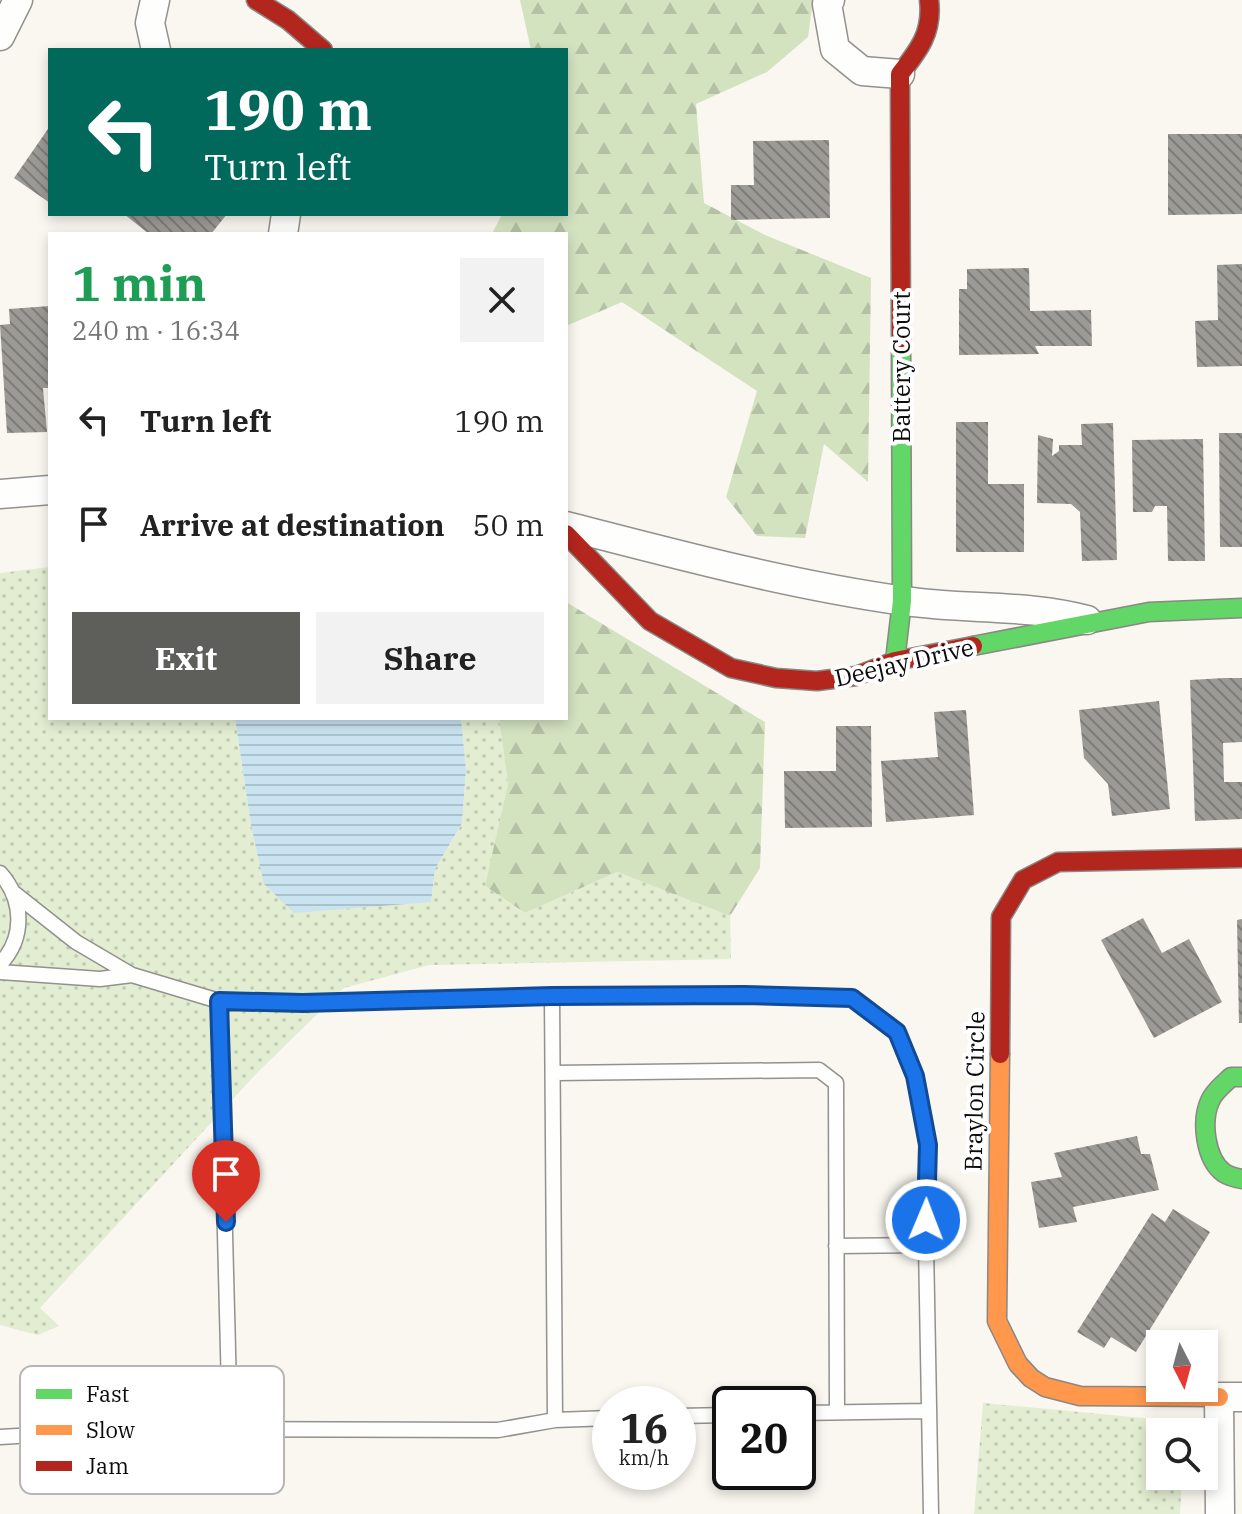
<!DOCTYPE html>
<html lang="en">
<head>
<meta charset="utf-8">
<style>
	body { margin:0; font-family:"IBM Plex Serif",serif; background:#f2f2f2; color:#222; height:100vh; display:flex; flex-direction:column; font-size:30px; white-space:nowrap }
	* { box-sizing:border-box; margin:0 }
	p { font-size:26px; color:#767676 }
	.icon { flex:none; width:44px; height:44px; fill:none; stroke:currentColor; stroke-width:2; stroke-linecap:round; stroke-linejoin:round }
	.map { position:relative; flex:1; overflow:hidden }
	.side { position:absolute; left:48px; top:232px; width:520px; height:488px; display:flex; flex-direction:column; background:#fff; border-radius:0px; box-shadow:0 4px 12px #0003 }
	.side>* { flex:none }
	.guide { position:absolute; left:48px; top:48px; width:520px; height:168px; border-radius:0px; box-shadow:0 4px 12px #0003; background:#00695c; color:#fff; overflow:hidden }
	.needle { width:52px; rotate:174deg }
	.buttons { position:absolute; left:1146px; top:1330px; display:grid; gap:16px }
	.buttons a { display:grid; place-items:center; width:72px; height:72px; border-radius:0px; background:#fff; box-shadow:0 4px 12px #0003; font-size:40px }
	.speed { position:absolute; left:592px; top:1386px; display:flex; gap:16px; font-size:40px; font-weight:700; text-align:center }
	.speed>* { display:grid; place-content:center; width:104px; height:104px; border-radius:50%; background:#fff; box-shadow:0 4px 12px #0003; line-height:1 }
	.speed small { font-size:20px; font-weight:400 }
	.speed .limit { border:4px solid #111; border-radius:12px; background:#fff; color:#111 }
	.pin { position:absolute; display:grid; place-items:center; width:68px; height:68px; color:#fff; margin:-82px -34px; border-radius:50% 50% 50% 0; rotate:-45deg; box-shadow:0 0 8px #0007 }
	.pin .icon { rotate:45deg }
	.me { position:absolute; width:88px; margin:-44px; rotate:1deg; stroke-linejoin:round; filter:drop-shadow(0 0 6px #0008) }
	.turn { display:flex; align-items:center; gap:28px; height:168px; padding:0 24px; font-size:36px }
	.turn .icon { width:104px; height:104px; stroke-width:2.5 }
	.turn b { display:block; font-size:56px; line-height:68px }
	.round { display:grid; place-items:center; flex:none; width:84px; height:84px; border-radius:0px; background:#f2f2f2 }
	.overview { display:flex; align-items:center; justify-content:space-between; height:136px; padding:0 24px }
	h1 { font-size:48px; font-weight:700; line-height:60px; color:#1e9e55 }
	.action { display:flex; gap:16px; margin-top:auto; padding:16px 24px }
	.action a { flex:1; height:92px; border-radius:0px; background:#5e5e5b; color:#fff; font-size:32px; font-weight:700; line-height:92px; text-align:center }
	.action a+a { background:#f2f2f2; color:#222 }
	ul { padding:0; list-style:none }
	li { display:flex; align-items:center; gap:24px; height:104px; padding:0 24px }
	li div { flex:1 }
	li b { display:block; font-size:30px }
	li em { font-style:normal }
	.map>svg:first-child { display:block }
	.grass { fill:url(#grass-dots) }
	.forest { fill:url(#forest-firs) }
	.water { fill:url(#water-rules) }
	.building { fill:url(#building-back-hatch) }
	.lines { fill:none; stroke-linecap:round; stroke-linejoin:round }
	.lane-casing { stroke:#92918e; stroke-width:17 }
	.street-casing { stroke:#92918e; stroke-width:31 }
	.fast-casing { stroke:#898884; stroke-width:21 }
	.slow-casing { stroke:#898884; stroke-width:21 }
	.jam-casing { stroke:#898884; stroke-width:21 }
	.lane { stroke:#fefefd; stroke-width:14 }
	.street { stroke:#fefefd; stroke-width:28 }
	.fast { stroke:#63d668; stroke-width:18 }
	.slow { stroke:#ff974d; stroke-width:18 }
	.jam { stroke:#b3261e; stroke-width:18 }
	.route-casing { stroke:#114b97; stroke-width:20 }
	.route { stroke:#1a73e8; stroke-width:14 }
	.labels { text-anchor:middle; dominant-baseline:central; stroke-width:8; stroke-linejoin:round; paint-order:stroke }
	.street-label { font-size:24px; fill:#0b0b0b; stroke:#fff }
	.key { fill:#fff; stroke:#b6b6b6; stroke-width:2 }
	.key-label { font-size:22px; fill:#0b0b0b }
</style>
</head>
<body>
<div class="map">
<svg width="1242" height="1514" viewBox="0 0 1242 1514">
	<defs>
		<pattern id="grass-dots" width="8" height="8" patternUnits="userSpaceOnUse" patternTransform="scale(2)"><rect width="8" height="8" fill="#e2edd1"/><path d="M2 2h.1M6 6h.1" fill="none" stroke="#c1cab2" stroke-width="1.8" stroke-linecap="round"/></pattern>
		<pattern id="forest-firs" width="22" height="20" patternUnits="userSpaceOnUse" patternTransform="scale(2)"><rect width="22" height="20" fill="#d3e3c0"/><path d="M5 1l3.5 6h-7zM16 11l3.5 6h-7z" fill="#b4c1a4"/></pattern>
		<pattern id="water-rules" width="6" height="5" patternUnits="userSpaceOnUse" patternTransform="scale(2)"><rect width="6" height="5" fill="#c9e3f0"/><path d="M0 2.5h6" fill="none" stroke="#abc1cc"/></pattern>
		<pattern id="building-back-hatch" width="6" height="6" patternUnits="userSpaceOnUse" patternTransform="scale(2)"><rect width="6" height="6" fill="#9c9a95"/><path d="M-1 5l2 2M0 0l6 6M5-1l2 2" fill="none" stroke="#7d7c78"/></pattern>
	</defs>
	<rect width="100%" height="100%" fill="#f9f7ef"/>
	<path class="grass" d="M50 567V718H235L251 825 431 902 435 869 462 823 466 769 461 718H499L508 784 486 887 525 913 617 872 730 916 731 959 429 965 344 988 257 1073 40 1308 59 1326 38 1335 0 1325V573Z
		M983 1403 1185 1422 1184 1432H1160V1476H1182L1180 1514H974Z"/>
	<path class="forest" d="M520 0H813L808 37 767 72 696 104 704 203 765 235 871 278 868 482 824 444 805 538 757 536 726 497 757 391 622 302 566 326V234H492L502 214H566V50H531Z
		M566 602 765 722 760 868 730 916 617 872 525 913 485 886 508 784 499 718H566Z"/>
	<path class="water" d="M461 718 466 769 462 823 435 869 431 902 294 913 264 884 251 825 235 718Z"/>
	<path class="building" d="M50 126V203L14 178Z
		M1168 134H1242V214L1168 215Z
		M829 140 830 218 731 220V185H754L753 141Z
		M124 214H227L211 234H149Z
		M1242 264V366L1197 367 1195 321 1218 320 1217 265Z
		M1029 268 1030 311 1091 310 1092 346H1035L1039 354 959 355V289H967V269Z
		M50 306V388H43L47 432 7 433 0 325 10 324 9 309Z
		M956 422H988V484H1024V552H956Z
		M1113 423 1117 560 1082 561 1080 512 1071 504 1037 503 1038 435 1053 439 1052 456 1059 451V445H1082L1081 424Z
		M1219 433H1242V547H1220Z
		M1203 439 1205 561H1168L1167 506H1155L1152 512H1133L1132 440Z
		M1224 678H1242V742L1223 743 1224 782H1242V819L1195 821 1190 680Z
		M1159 701 1170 809 1112 816 1108 784 1084 758 1079 710Z
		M966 710 974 815 886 822 881 761 938 757 934 712Z
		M836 726H871L872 827 785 828 784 771H836Z
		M1143 918 1162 953 1189 939 1222 1002 1154 1038 1101 940Z
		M1242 919V1023H1239L1237 920Z
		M1137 1136 1141 1154H1150L1159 1190 1073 1207 1077 1222 1039 1228 1031 1182 1062 1177 1054 1153Z
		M1173 1209 1210 1232 1136 1352 1111 1337 1104 1348 1077 1332 1152 1213 1165 1222Z"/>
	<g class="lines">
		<defs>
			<path id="lane" d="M0 873C24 900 25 938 0 964
				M14 893 76 942 132 975 219 1001 303 1003 552 996 744 995 852 998 897 1032 915 1076 928 1145 926 1245 931 1514
				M0 972 100 979 132 975
				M552 996 555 1420
				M219 1001 230 1428
				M554 1073 819 1070 836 1083 837 1412
				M836 1246 926 1245
				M798 1413 928 1411
				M678 1416 730 1415
				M0 1437 136 1429 498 1430 555 1420 610 1418"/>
			<path id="street" d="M155 0 150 23 156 50
				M830 0 827 4 835 49 862 71 900 74
				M0 36 18 0
				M283 234 286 214
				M0 494 50 490
				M566 526C679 555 790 585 905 601 966 610 1028 604 1087 620
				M1220 1514 1219 1397H1242"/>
			<path id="fast" d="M973 646 1149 612 1242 608
				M895 661 902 601 901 341
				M1242 1077H1231C1224 1084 1214 1091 1210 1101 1201 1121 1205 1159 1224 1173 1229 1176 1236 1178 1242 1179"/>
			<path id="slow" d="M1000 1054 997 1321 1018 1364 1031 1378 1045 1387 1080 1396 1219 1397"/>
			<path id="jam" d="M256 0 288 20 323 50
				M901 341 900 74C919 50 933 32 929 0
				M566 534 650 621 731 668 776 678 817 681 856 676 895 661 973 646
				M1000 1054 1001 917 1023 880 1058 862 1242 858"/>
		</defs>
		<use href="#lane" class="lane-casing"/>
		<use href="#street" class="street-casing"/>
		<use href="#fast" class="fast-casing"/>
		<use href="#slow" class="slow-casing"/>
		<use href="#jam" class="jam-casing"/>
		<use href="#lane" class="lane"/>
		<use href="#street" class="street"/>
		<use href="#fast" class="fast"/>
		<use href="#slow" class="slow"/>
		<use href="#jam" class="jam"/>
	</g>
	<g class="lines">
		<defs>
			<path id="route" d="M226 1222 219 1001 303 1003 552 996 744 995 852 998 897 1032 915 1076 928 1145 926 1220"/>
		</defs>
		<use href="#route" class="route-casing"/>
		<use href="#route" class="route"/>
	</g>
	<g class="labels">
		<g class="street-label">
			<text transform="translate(901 367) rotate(-90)">Battery Court</text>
			<text transform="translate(904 662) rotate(-13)">Deejay Drive</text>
			<text transform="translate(974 1091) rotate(-89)">Braylon Circle</text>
		</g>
	</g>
	<rect x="20" y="1366" width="264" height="128" rx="12" class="key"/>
	<rect x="36" y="1389" width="36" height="10" fill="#63d668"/>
	<rect x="36" y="1425" width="36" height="10" fill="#ff974d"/>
	<rect x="36" y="1461" width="36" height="10" fill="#b3261e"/>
	<g class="key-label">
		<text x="86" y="1402">Fast</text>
		<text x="86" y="1438">Slow</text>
		<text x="86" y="1474">Jam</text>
	</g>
</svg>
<div class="buttons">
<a><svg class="needle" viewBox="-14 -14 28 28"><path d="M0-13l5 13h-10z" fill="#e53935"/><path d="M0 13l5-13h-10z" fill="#767676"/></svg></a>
<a><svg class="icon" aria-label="search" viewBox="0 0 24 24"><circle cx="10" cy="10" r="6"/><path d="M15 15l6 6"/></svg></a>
</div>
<div class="speed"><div>16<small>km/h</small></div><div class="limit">20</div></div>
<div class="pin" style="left:226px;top:1222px;background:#d93025"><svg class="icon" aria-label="arrive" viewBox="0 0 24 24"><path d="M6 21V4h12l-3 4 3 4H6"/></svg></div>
<svg class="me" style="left:926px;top:1220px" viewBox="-20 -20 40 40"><circle r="17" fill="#1a73e8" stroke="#fff" stroke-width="3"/><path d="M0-11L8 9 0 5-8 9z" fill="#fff"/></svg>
<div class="guide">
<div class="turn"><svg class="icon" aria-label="left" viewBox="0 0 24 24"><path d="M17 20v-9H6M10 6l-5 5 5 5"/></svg><div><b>190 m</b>Turn left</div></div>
</div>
<section class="side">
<div class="overview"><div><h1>1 min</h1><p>240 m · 16:34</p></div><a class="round"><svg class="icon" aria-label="close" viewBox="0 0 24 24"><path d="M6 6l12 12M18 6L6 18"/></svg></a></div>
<ul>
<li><svg class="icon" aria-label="left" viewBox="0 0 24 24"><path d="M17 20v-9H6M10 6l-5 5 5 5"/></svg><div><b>Turn left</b></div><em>190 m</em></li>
<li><svg class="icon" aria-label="arrive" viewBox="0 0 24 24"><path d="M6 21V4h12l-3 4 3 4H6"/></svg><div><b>Arrive at destination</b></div><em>50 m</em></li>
</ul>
<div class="action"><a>Exit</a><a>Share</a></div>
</section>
</div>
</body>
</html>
